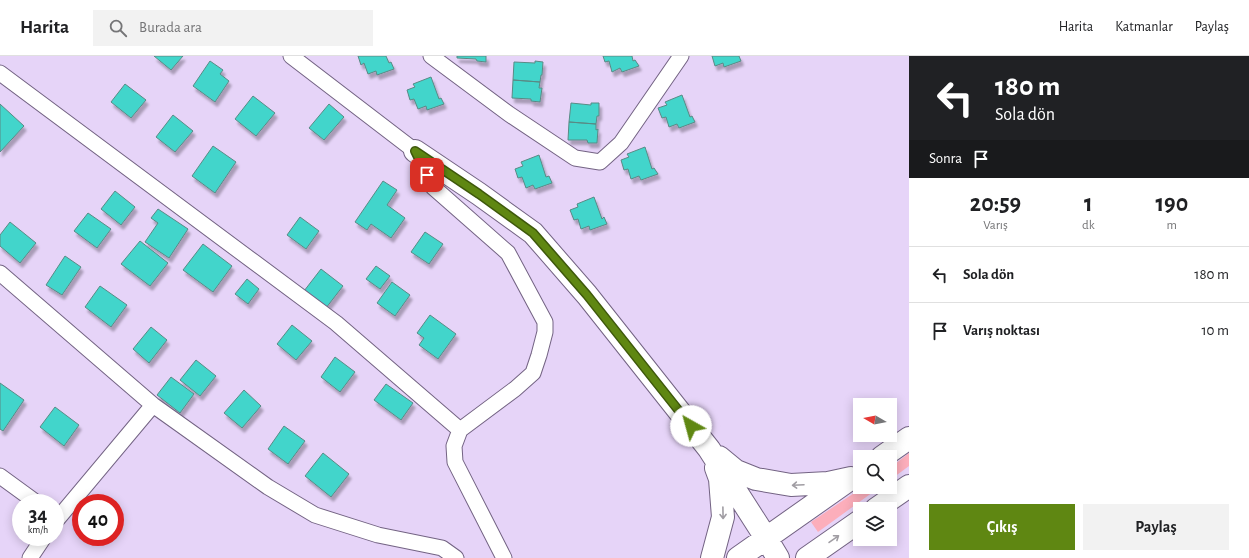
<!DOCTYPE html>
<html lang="tr">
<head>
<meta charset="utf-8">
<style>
	body { margin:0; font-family:"Alegreya Sans",sans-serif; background:#f2f2f2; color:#202124; height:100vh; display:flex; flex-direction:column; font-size:15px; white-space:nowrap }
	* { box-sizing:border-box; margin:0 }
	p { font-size:13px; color:#757577 }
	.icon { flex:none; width:22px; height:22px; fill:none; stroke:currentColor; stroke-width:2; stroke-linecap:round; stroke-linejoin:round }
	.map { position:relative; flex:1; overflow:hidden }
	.sheet { display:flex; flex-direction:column; background:#fff; width:340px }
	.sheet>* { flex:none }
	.banner { background:#202124; color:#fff; overflow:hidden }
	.needle { width:26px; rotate:279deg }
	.tools { position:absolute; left:853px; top:342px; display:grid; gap:8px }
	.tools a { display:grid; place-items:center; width:44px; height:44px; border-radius:0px; background:#fff; box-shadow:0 2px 10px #0003; font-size:20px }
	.speed { position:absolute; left:12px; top:438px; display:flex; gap:8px; font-size:20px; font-weight:700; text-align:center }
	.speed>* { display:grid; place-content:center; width:52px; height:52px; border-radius:50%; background:#fff; box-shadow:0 2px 10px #0003; line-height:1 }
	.speed small { font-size:10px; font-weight:400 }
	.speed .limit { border:6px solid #d22; background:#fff; color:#111 }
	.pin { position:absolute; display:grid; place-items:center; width:34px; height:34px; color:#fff; margin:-17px; border-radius:8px; box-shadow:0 2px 6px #0006 }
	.me { position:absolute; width:44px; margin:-22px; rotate:322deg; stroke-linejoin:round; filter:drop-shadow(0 0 3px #0008) }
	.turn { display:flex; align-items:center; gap:14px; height:84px; padding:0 20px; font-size:18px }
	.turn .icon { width:52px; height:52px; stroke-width:2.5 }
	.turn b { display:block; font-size:28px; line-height:34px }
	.then { display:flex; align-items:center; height:38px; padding:0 20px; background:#0003; gap:8px; font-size:15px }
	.eta { display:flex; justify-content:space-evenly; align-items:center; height:68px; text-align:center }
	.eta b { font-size:24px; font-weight:700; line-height:28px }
	.button { display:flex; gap:8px; margin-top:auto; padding:8px 20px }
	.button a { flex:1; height:46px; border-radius:0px; background:#5f8712; color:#fff; font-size:16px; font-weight:700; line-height:46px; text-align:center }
	.button a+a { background:#f2f2f2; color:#202124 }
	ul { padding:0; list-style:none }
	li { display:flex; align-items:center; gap:12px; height:56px; padding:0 20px; border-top:1px solid #e0e0e0 }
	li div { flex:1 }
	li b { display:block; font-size:15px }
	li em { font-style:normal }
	header { display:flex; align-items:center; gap:24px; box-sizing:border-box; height:56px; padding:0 20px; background:#fff; border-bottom:1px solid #e0e0e0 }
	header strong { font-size:19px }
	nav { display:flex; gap:22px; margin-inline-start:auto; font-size:14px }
	.search { width:280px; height:36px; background:#f2f2f2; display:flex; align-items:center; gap:10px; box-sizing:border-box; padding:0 14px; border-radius:0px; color:#757577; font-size:15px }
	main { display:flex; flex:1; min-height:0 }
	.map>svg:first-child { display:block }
	.green { fill:#fcaebb }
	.building { fill:#42d5cb; stroke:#598a85; filter:url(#shadow) }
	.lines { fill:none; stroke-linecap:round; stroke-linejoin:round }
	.street-casing { stroke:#736383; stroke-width:17 }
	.secondary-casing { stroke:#736383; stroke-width:24 }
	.street { stroke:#fff; stroke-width:15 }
	.secondary { stroke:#fff; stroke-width:22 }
	.oneway { stroke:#a09da3 }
	.route-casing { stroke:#3e580c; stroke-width:10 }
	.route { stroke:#5f8712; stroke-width:7 }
</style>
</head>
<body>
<header>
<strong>Harita</strong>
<div class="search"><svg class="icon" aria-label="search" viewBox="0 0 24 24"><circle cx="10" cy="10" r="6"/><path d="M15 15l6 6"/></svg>Burada ara</div>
<nav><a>Harita</a><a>Katmanlar</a><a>Paylaş</a></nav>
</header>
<main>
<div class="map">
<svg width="909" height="502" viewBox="0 0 909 502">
	<defs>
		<filter id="shadow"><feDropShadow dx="2.5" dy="4.5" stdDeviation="1" flood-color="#0004"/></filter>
	</defs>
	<rect width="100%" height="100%" fill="#e6d4f8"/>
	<path class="green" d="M909 397V410L890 424V412Z
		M863 431H880L818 476 811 466Z"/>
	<path class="building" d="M154 0H183L171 14Z
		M358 0H386L389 7 391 6 394 13 377 19 376 15 368 18 364 7 361 9Z
		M457 0H486V6L477 5 476 3 457 2Z
		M603 0H632L633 5 635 4 639 10 622 16 620 12 612 16 609 5 605 6Z
		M712 0H739L741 5 724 11 723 7 715 10Z
		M210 5 223 14 220 18 229 25 215 46 193 30Z
		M535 5 543 6 542 19H541L540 26 513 24 514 6 535 7Z
		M431 21 439 43 441 42 444 48 427 54 426 50 418 53 414 43 410 44 407 34 415 31 413 28Z
		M513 24 540 26 539 32H542L540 46 531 45V43L512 42Z
		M125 28 146 44 131 62 111 46Z
		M682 39 690 61 692 60 695 66 679 72 677 68 669 71 666 61 662 62 658 52 667 49 665 46Z
		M253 40 275 57 256 80 235 63Z
		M571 47 591 49V47H599V60H597L596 68 569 66Z
		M0 48 24 70 0 96Z
		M329 48 344 61 324 84 309 72Z
		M173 59 193 75 175 96 156 81Z
		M569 66 596 68V74L598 73 597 87H588L587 84H568Z
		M213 90 236 106 215 137 192 120Z
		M645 91 652 113 654 112 658 118 641 124 639 120 631 123 628 113 624 114 621 104 629 101 627 98Z
		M539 99 546 121 549 120 552 127 535 133 533 129 526 132 522 121 518 122 515 113 523 110 521 106Z
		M383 125 397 134 387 149 405 162 391 182 371 168 367 174 355 166Z
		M115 135 135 151 121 169 101 153Z
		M594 141 602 163 604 161 607 168 590 174 589 170 581 173 578 163 574 164 570 154 578 151 577 148Z
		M158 153 188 173 169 202 145 186 158 167 151 162Z
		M88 157 111 173 97 192 74 175Z
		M300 161 319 175 306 193 287 179Z
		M10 166 36 187 20 207 0 190V179Z
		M425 176 443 188 429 208 411 196Z
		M140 185 168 207 150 230 121 208Z
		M203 188 232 210 213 236 183 214Z
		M65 200 81 211 62 239 46 229Z
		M376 210 390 220 380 233 366 223Z
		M321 213 343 230 326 252 304 235Z
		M247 223 259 233 248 248 235 238Z
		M392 226 410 239 395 260 377 247Z
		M100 230 127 249 111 271 85 251Z
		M430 259 456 278 438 303 419 289 424 282 417 277Z
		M292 269 312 285 296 304 277 288Z
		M151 271 167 284 149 307 133 293Z
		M335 301 355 316 340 336 321 321Z
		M196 304 216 320 200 340 180 324Z
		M171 321 194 338 180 357 157 339Z
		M0 327 24 344 3 375 0 373Z
		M386 328 413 347 401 364 374 344Z
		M244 334 261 350 242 372 224 357Z
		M55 351 79 369 64 390 40 371Z
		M284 370 305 385 288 408 268 393Z
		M323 397 349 418 331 441 305 420Z"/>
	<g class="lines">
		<defs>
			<path id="street" d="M291 0 415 95 433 131 508 197 545 266V276L539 299 533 317 515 333 460 374 454 390 455 406 504 502
				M431 0 509 58 575 102 600 106 621 87 681 0
				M0 17 336 267 460 374
				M0 217 153 349 268 431 315 459 378 479 442 492 456 502
				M0 420 37 447
				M55 466 153 349
				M30 502 44 481"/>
			<path id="secondary" d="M415 95 479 138 533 177 587 239 709 393 766 482 778 502
				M719 401 736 415 756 423 791 429 828 427 851 422
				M882 401 909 382
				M876 453 909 430
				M712 502 723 461 720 423 716 412
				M738 502 846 426
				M807 502 860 465"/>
		</defs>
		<use href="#street" class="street-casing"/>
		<use href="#secondary" class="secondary-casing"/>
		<use href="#street" class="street"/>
		<use href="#secondary" class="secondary"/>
	</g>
	<defs><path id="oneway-shaft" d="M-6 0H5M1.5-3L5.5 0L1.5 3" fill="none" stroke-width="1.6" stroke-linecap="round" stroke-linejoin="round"/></defs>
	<g class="oneway">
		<use href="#oneway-shaft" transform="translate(798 429) rotate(177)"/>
		<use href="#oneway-shaft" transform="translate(723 457) rotate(89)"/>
		<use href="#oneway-shaft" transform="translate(834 483) rotate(-35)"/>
	</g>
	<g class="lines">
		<defs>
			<path id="route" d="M427 119 415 95 479 138 533 177 587 239 691 370"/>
		</defs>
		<use href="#route" class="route-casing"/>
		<use href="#route" class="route"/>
	</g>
</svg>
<div class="tools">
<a><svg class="needle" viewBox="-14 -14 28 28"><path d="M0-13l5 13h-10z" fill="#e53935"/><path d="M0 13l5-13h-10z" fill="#757577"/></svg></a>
<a><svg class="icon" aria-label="search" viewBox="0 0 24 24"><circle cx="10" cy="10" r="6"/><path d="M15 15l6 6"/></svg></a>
<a><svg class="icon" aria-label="layers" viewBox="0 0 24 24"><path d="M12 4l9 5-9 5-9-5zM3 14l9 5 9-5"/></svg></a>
</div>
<div class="speed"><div>34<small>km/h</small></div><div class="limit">40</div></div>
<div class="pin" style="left:427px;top:119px;background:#d93025"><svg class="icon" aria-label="arrive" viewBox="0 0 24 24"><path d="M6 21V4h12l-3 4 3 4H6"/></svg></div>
<svg class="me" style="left:691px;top:370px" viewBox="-20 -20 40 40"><circle r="19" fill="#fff"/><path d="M0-13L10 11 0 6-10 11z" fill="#5f8712"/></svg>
</div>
<section class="sheet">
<div class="banner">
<div class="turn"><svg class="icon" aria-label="left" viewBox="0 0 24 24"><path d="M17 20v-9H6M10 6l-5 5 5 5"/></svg><div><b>180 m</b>Sola dön</div></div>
<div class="then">Sonra<svg class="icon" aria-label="arrive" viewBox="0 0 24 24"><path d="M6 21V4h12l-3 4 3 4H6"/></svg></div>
</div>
<div class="eta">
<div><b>20:59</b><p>Varış</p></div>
<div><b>1</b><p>dk</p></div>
<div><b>190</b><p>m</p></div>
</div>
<ul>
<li><svg class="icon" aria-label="left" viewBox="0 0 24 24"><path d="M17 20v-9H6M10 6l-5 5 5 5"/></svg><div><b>Sola dön</b></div><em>180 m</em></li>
<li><svg class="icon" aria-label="arrive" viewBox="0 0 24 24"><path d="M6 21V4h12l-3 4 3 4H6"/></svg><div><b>Varış noktası</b></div><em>10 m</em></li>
</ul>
<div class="button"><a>Çıkış</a><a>Paylaş</a></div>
</section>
</main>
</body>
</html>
